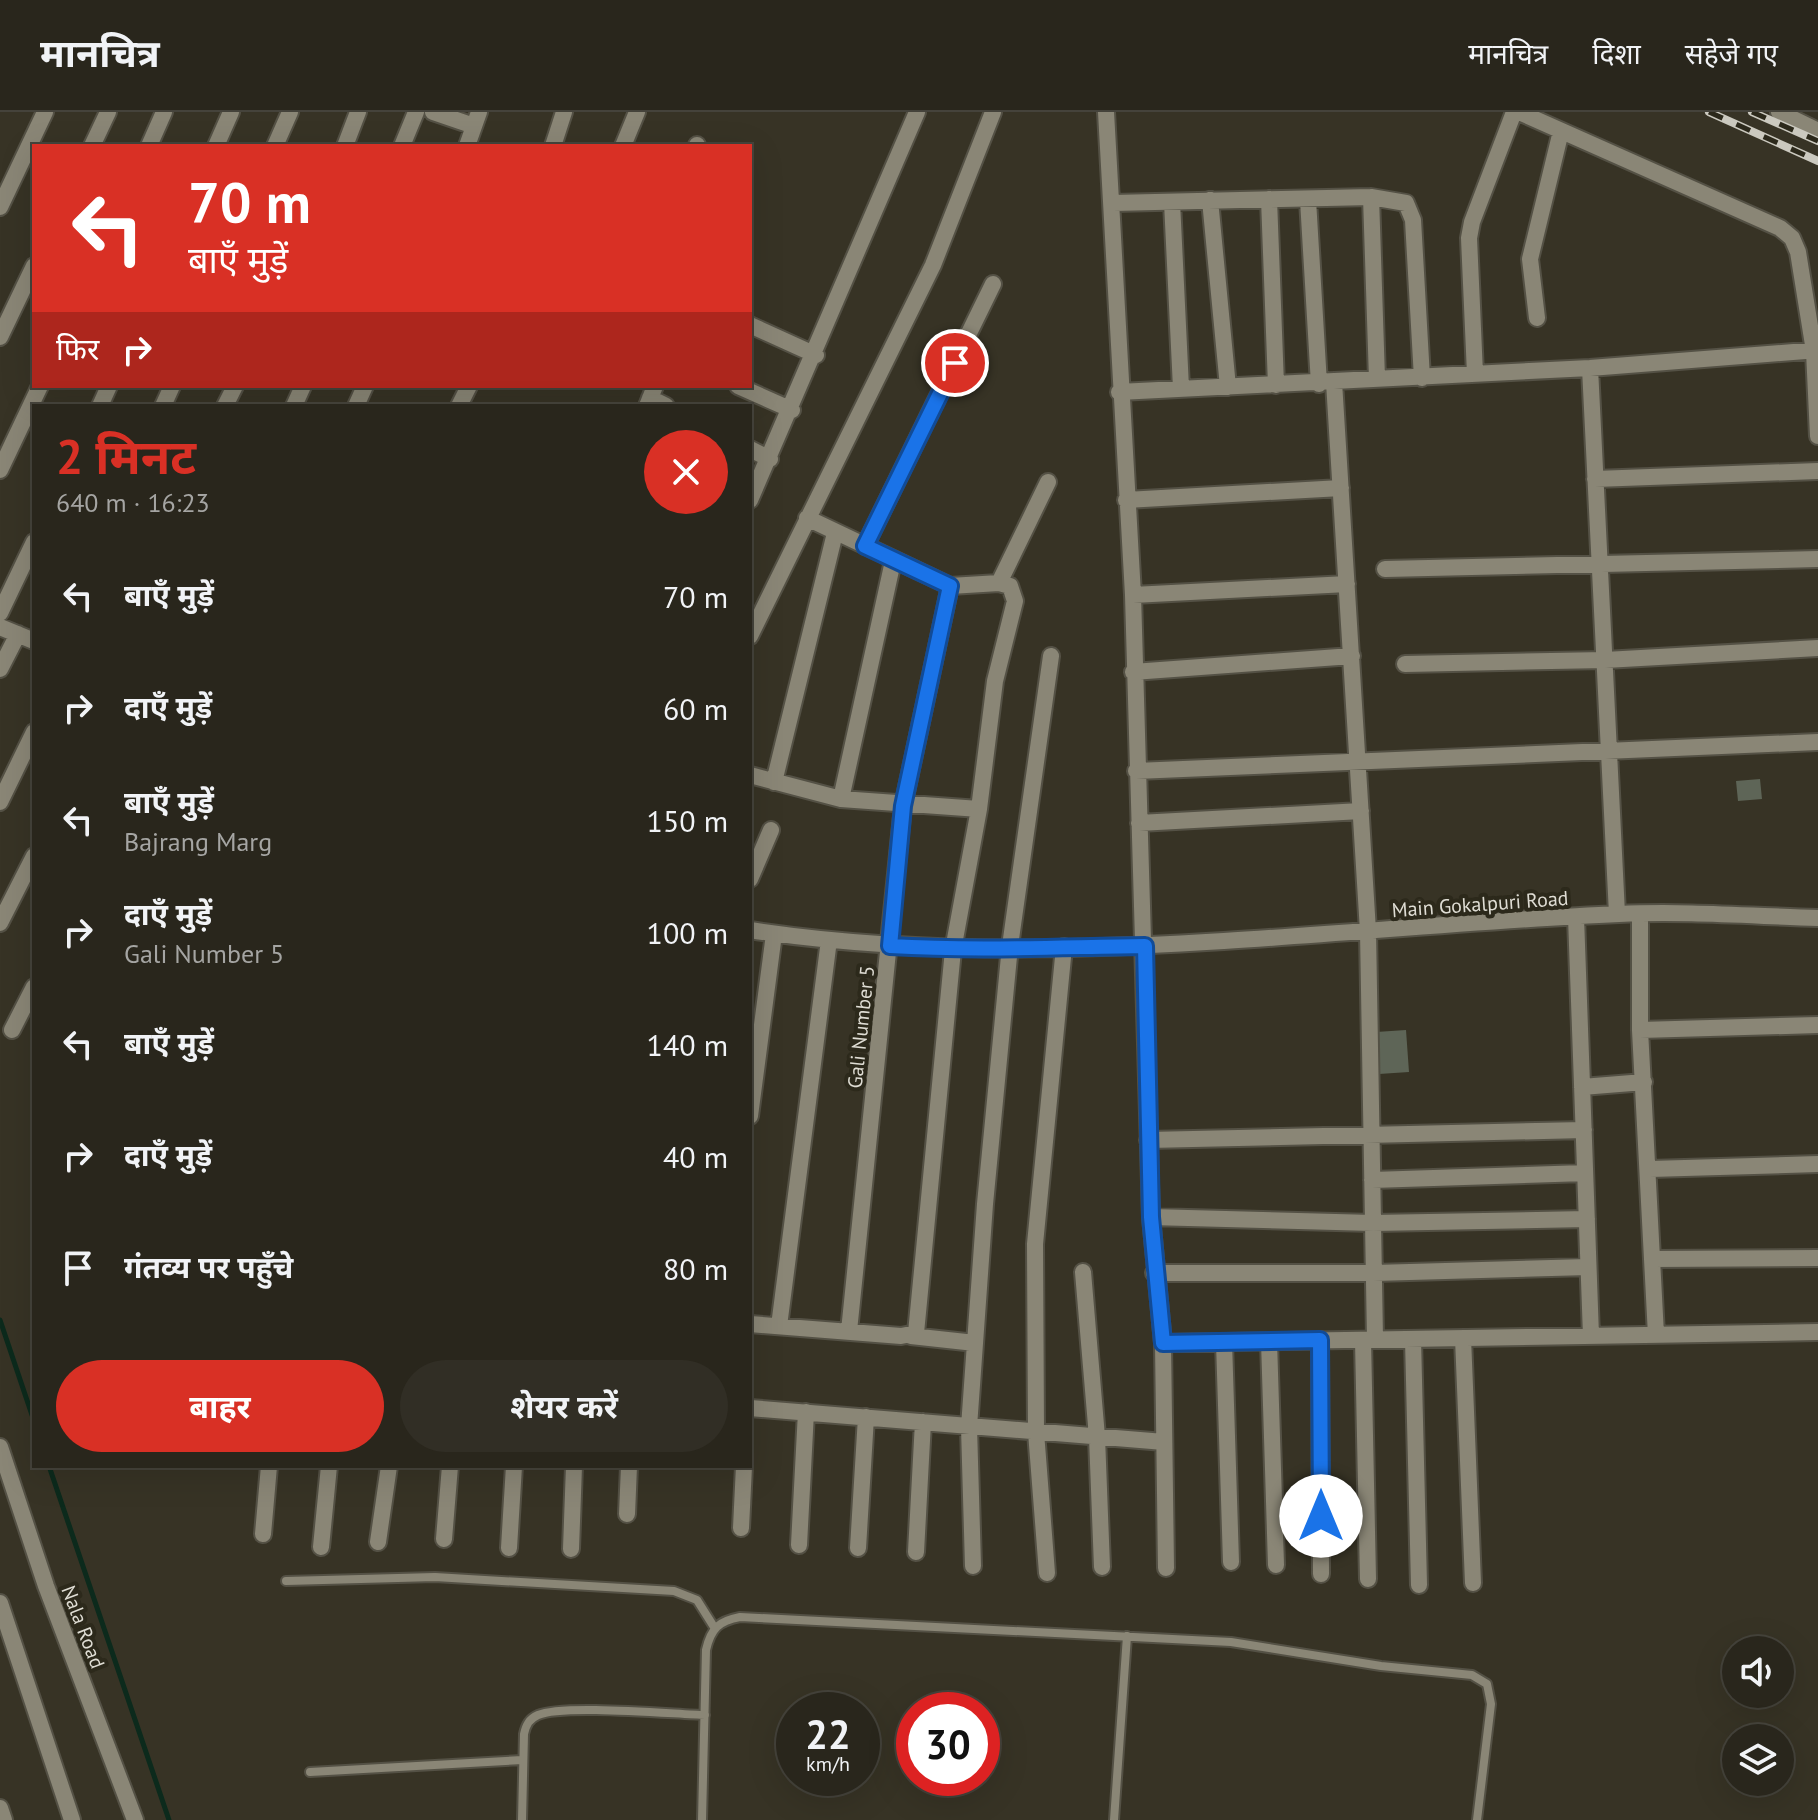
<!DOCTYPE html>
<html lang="hi">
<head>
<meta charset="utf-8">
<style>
	body { margin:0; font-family:"PT Sans","Noto Sans Devanagari",sans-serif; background:#312e25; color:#f1f3f6; height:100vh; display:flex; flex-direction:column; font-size:30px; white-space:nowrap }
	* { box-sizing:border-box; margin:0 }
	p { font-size:26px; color:#a5a5a3 }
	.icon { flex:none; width:44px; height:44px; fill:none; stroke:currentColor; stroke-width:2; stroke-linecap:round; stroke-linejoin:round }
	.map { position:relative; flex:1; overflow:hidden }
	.drawer { position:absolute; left:32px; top:292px; width:720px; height:1064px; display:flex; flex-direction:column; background:#29261c; border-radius:0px; box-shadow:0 8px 32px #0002,0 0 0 2px #45433b }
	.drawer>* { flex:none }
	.top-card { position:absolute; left:32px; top:32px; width:720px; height:244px; border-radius:0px; box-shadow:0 8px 32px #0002,0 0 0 2px #45433b; background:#d93025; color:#fff; overflow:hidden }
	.controls { position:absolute; left:1722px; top:1524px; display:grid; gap:16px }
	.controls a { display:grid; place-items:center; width:72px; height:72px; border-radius:50%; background:#29261c; box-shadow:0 8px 32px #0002,0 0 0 2px #45433b; font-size:40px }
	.speed { position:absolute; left:776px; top:1580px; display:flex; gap:16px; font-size:40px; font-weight:700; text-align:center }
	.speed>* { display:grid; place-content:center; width:104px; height:104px; border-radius:50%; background:#29261c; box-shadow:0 8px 32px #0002,0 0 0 2px #45433b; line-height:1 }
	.speed small { font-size:20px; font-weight:400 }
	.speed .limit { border:12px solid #d22; background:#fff; color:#111 }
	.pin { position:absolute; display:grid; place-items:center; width:68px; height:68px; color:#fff; margin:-34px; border:4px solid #fff; border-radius:50%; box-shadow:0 2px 8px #0007 }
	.me { position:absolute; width:88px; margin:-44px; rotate:0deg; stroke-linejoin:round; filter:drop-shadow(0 0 6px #0008) }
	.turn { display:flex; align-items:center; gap:28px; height:168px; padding:0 24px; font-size:36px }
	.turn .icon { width:104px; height:104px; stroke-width:2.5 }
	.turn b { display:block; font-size:56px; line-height:68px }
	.then { display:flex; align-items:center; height:76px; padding:0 24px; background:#0003; gap:16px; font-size:30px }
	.round { display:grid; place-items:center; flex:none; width:84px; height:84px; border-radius:42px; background:#312e25 }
	.summary { display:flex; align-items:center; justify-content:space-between; height:136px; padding:0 24px }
	h1 { font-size:48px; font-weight:700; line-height:60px; color:#d93025 }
	.action { display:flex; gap:16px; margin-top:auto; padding:16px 24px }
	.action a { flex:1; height:92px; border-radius:48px; background:#d93025; color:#fff; font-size:32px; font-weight:700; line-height:92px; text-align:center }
	.action a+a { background:#312e25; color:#f1f3f6 }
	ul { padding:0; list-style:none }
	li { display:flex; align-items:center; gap:24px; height:112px; padding:0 24px }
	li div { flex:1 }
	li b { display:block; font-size:30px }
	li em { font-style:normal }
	header { display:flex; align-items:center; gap:48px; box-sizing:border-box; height:112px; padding:0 40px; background:#29261c; border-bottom:2px solid #45433b }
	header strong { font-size:38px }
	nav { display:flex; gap:44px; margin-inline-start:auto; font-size:28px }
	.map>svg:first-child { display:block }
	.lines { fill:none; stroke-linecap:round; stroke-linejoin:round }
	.stream { stroke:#0c2a1c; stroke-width:5 }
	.building { fill:#5e6557 }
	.service-casing { stroke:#545145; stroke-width:12 }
	.minor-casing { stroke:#545145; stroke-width:20 }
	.tertiary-casing { stroke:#545145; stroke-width:20 }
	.service { stroke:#8a8676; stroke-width:8 }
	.minor { stroke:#8a8676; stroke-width:16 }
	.tertiary { stroke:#8a8676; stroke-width:16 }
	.rail-casing { stroke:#cbc9bf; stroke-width:8 }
	.rail { stroke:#2c291b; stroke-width:5; stroke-dasharray:15; stroke-linecap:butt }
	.route-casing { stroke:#114b97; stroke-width:20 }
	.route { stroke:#1a73e8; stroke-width:14 }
	.labels { text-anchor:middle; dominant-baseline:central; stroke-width:8; stroke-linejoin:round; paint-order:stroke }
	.street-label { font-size:20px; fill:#dfddd4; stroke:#2c291b }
</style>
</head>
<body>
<header>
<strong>मानचित्र</strong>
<nav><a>मानचित्र</a><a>दिशा</a><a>सहेजे गए</a></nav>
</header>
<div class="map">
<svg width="1818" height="1708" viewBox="0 0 1818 1708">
	<rect width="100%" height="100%" fill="#373325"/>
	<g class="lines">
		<path class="stream" d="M0 1208 34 1309
			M49 1354 169 1708"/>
	</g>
	<path class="building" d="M1760 667 1762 687 1738 689 1736 669Z
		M1406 918 1409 960 1379 962 1376 920Z"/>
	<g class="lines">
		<defs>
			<path id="service" d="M286 1469 435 1465 674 1479 697 1488 714 1515
				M310 1660 522 1648
				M522 1708 524 1622C526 1613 529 1607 538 1603 562 1592 672 1602 705 1603
				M702 1708 706 1538C711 1516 719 1509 740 1505L1231 1530 1381 1554 1472 1563 1487 1572 1491 1592 1477 1708
				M1114 1708 1127 1524"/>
			<path id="minor" d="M433 0 474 14
				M1106 0 1133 483 1151 1105 1163 1231 1166 1456
				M1519 0 1780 116 1792 126 1798 140 1814 239 1818 324
				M92 34 108 0
				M149 34 164 0
				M216 34 231 0
				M275 34 290 0
				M345 34 358 0
				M402 34 416 0
				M467 34 479 0
				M553 34 564 0
				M623 34 637 0
				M697 34V33
				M1371 85 1377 267
				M1269 87 1276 273
				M1210 88 1228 275
				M1308 88 1319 272
				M1172 90 1181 276
				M1113 91 1371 85 1406 91 1413 108 1422 266
				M0 95 45 0
				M1537 206 1530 147 1561 19
				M750 213 816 243
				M0 225 34 154
				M1590 256 1617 802
				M1475 262 1469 126 1472 110 1514 0
				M1334 270 1368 819 1375 1227
				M738 274 792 298
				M1119 280 1590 256 1818 238
				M650 286 666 294
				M100 294 109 274
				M163 294 172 274
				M225 294 235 274
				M294 294 303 274
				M356 294 365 274
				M459 294 469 274
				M647 294 655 274
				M750 337 770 347
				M0 358 40 274
				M1595 367 1818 359
				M750 388 917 0
				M1126 388 1341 376
				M865 434 993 172
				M1385 457 1818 447
				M999 471 1048 370
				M1133 483 1347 472
				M0 501 34 430
				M0 515 34 529
				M750 524 933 153 993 0
				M1405 552 1605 548 1818 536
				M0 557 18 522
				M1133 560 1352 544
				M1136 659 1818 630
				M750 663 841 687 979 697
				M774 670 835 421
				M841 687 893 449
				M0 690 34 620
				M1139 711 1361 699
				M750 767 771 718
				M1640 802V918L1656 1223
				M1576 805 1591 1224
				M0 811 34 744
				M750 818C1038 862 1329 815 1619 802 1685 799 1752 804 1818 806
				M12 918 34 875
				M1640 918 1818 913
				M1582 975 1644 970
				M750 1004 774 822
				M1148 1028 1584 1018
				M1650 1057 1818 1052
				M1372 1068 1585 1061
				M1151 1105 1373 1111 1587 1107
				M1652 1147 1818 1146
				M1083 1160 1097 1325 1102 1455
				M1154 1161H1374L1588 1155
				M750 1212 901 1224 916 1221 953 838 979 697 995 569 1015 489 1010 474 999 471 950 474 807 406
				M779 1214 829 828
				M849 1219 903 694 950 474
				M911 1224 975 1231
				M1463 1226 1473 1471
				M1413 1227 1419 1473
				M1320 1228 1321 1462
				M1363 1228 1368 1467
				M1269 1229 1276 1453
				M1224 1230 1231 1450
				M1163 1231 1818 1220
				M750 1296 1164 1330
				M0 1335 46 1474 135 1708
				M627 1402 629 1354
				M741 1416 744 1354
				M263 1422 269 1354
				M444 1427 450 1354
				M378 1430 389 1354
				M799 1433 806 1300
				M321 1435 329 1354
				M509 1436 514 1354
				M858 1436 866 1305
				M571 1437 574 1354
				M916 1440 923 1310
				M973 1454 969 1315 985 1092 1010 834 1051 544
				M1047 1461 1036 1320 1035 1132 1064 835
				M0 1491 72 1708
				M0 1696 4 1708"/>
			<path id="tertiary" d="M1779 0 1818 19"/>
		</defs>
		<use href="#service" class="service-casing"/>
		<use href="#minor" class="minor-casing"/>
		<use href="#tertiary" class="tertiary-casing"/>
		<use href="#service" class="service"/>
		<use href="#minor" class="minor"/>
		<use href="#tertiary" class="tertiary"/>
		<defs>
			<path id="rail" d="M1709 0 1818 49
				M1752 0 1818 29"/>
		</defs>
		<use href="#rail" class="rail-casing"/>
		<use href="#rail" class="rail"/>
	</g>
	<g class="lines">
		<defs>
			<path id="route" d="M955 251 865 434 950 474 903 694 890 834C975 839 1060 835 1145 834L1151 1105 1163 1231 1320 1228 1321 1404"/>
		</defs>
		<use href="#route" class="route-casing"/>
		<use href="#route" class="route"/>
	</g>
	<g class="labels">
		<g class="street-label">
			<text transform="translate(1480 792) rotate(-4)">Main Gokalpuri Road</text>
			<text transform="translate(861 915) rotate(-84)">Gali Number 5</text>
			<text transform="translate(83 1515) rotate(69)">Nala Road</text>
		</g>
	</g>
</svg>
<div class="controls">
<a><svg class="icon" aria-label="sound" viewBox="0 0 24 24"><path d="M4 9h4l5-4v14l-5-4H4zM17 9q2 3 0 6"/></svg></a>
<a><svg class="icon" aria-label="layers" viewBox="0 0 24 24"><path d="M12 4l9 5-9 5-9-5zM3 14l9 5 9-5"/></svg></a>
</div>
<div class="speed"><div>22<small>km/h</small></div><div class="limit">30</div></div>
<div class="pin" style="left:955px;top:251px;background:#d93025"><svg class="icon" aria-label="arrive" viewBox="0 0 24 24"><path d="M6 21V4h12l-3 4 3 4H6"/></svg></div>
<svg class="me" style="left:1321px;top:1404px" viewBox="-20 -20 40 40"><circle r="19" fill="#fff"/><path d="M0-13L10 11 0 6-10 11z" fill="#1a73e8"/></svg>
<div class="top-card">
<div class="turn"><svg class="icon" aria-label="left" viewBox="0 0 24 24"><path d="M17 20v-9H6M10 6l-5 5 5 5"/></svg><div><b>70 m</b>बाएँ मुड़ें</div></div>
<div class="then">फिर<svg class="icon" aria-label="right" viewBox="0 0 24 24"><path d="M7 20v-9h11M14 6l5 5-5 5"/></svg></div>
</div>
<section class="drawer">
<div class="summary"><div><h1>2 मिनट</h1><p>640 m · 16:23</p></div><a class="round" style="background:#d93025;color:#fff"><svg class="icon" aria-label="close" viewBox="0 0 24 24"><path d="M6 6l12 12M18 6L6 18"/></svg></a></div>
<ul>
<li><svg class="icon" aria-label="left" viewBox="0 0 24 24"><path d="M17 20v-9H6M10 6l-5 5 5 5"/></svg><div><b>बाएँ मुड़ें</b></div><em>70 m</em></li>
<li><svg class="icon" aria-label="right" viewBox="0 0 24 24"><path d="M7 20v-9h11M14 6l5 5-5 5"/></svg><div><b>दाएँ मुड़ें</b></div><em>60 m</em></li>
<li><svg class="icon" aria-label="left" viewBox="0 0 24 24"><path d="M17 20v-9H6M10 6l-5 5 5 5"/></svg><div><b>बाएँ मुड़ें</b><p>Bajrang Marg</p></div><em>150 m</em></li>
<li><svg class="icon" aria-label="right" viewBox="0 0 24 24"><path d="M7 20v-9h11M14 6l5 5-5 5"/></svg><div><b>दाएँ मुड़ें</b><p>Gali Number 5</p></div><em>100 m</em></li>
<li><svg class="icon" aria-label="left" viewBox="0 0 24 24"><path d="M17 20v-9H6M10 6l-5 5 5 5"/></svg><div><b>बाएँ मुड़ें</b></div><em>140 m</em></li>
<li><svg class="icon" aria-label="right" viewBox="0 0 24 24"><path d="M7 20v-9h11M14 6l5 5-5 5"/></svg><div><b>दाएँ मुड़ें</b></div><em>40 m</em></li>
<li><svg class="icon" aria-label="arrive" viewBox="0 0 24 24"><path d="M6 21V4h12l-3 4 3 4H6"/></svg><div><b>गंतव्य पर पहुँचे</b></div><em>80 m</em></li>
</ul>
<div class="action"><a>बाहर</a><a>शेयर करें</a></div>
</section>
</div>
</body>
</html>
